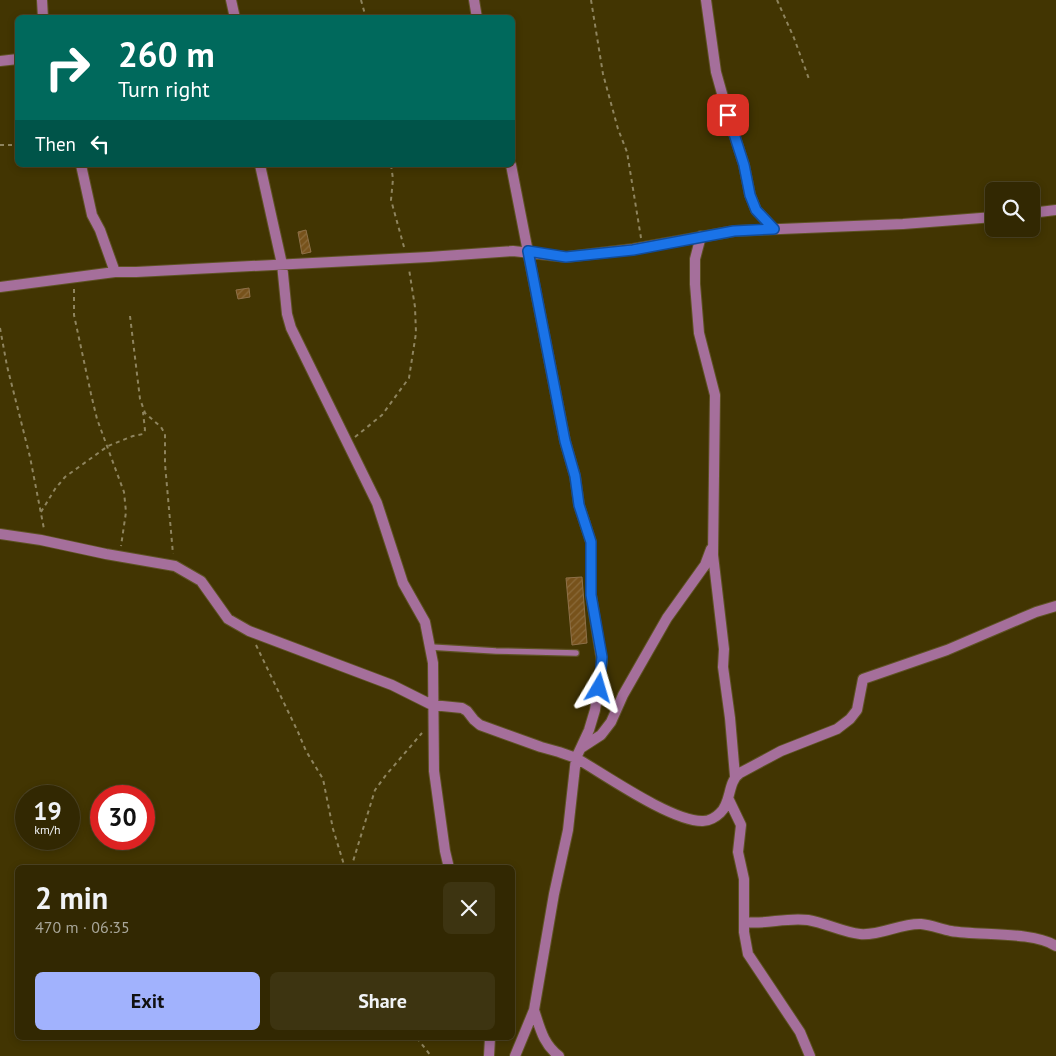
<!DOCTYPE html>
<html lang="en">
<head>
<meta charset="utf-8">
<style>
	body { margin:0; font-family:"PT Sans",sans-serif; background:#3d3411; color:#f1f3f6; height:100vh; display:flex; flex-direction:column; font-size:19px; white-space:nowrap }
	* { box-sizing:border-box; margin:0 }
	p { font-size:16px; color:#a8a699 }
	.icon { flex:none; width:28px; height:28px; fill:none; stroke:currentColor; stroke-width:2; stroke-linecap:round; stroke-linejoin:round }
	.map { position:relative; flex:1; overflow:hidden }
	.side { position:absolute; left:15px; top:865px; width:500px; height:175px; display:flex; flex-direction:column; background:#322802; border-radius:8px; box-shadow:0 2px 8px #0003,0 0 0 1px #4d4424 }
	.side>* { flex:none }
	.top-card { position:absolute; left:15px; top:15px; width:500px; height:152px; border-radius:8px; box-shadow:0 2px 8px #0003,0 0 0 1px #4d4424; background:#00695c; color:#fff; overflow:hidden }
	.controls { position:absolute; left:985px; top:182px; display:grid; gap:10px }
	.controls a { display:grid; place-items:center; width:55px; height:55px; border-radius:8px; background:#322802; box-shadow:0 2px 8px #0003,0 0 0 1px #4d4424; font-size:25px }
	.speed { position:absolute; left:15px; top:785px; display:flex; gap:10px; font-size:25px; font-weight:700; text-align:center }
	.speed>* { display:grid; place-content:center; width:65px; height:65px; border-radius:50%; background:#322802; box-shadow:0 2px 8px #0003,0 0 0 1px #4d4424; line-height:1 }
	.speed small { font-size:12px; font-weight:400 }
	.speed .limit { border:8px solid #d22; background:#fff; color:#111 }
	.pin { position:absolute; display:grid; place-items:center; width:42px; height:42px; color:#fff; margin:-21px; border-radius:10px; box-shadow:0 2px 8px #0006 }
	.me { position:absolute; width:55px; margin:-28px; rotate:7deg; stroke-linejoin:round; filter:drop-shadow(0 0 4px #0008) }
	.turn { display:flex; align-items:center; gap:18px; height:105px; padding:0 20px; font-size:22px }
	.turn .icon { width:65px; height:65px; stroke-width:2.5 }
	.turn b { display:block; font-size:35px; line-height:42px }
	.then { display:flex; align-items:center; height:48px; padding:0 20px; background:#0003; gap:10px; font-size:19px }
	.round { display:grid; place-items:center; flex:none; width:52px; height:52px; border-radius:8px; background:#3d3411 }
	.overview { display:flex; align-items:center; justify-content:space-between; height:85px; padding:0 20px }
	h1 { font-size:30px; font-weight:700; line-height:38px }
	.primary-button { display:flex; gap:10px; margin-top:auto; padding:10px 20px }
	.primary-button a { flex:1; height:58px; border-radius:8px; background:#a1b2fd; color:#111; font-size:20px; font-weight:700; line-height:58px; text-align:center }
	.primary-button a+a { background:#3d3411; color:#f1f3f6 }
	.map>svg:first-child { display:block }
	.building { fill:url(#building-hatch); stroke:#8e7048 }
	.lines { fill:none; stroke-linecap:round; stroke-linejoin:round }
	.lane-casing { stroke:#5e5224; stroke-width:8 }
	.street-casing { stroke:#5e5224; stroke-width:12 }
	.path { stroke:#8e845e; stroke-width:2; stroke-dasharray:4 4; stroke-linecap:butt }
	.lane { stroke:#a56f9b; stroke-width:5.5 }
	.street { stroke:#a56f9b; stroke-width:10 }
	.route-casing { stroke:#114b97; stroke-width:12 }
	.route { stroke:#1a73e8; stroke-width:9 }
</style>
</head>
<body>
<div class="map">
<svg width="1056" height="1056" viewBox="0 0 1056 1056">
	<defs>
		<pattern id="building-hatch" width="6" height="6" patternUnits="userSpaceOnUse" patternTransform="scale(1.25)"><rect width="6" height="6" fill="#77521b"/><path d="M-1 1l2-2M0 6l6-6M5 7l2-2" fill="none" stroke="#8a6a3a"/></pattern>
	</defs>
	<rect width="100%" height="100%" fill="#423502"/>
	<path class="building" d="M306 230 311 252 302 254 298 232Z
		M249 288 250 297 238 299 236 290Z
		M582 577 587 643 572 645 566 578Z"/>
	<g class="lines">
		<defs>
			<path id="lane" d="M430 647 496 651 576 653"/>
			<path id="street" d="M42 0 43 18
				M231 0 235 18
				M474 0 477 18
				M706 0 716 72 728 115 744 165 750 195 756 210 774 229
				M0 61 18 59
				M81 165 92 215 100 230 115 272
				M260 165 282 264 287 314 291 328 377 503 403 583 425 622 433 663 434 771 445 851 449 868
				M511 165 565 441 575 476 579 505 591 542V595L602 662 595 710 589 730 576 758 568 830 554 894 534 1010 515 1056
				M1031 213 1056 210
				M701 236 695 259V284L699 333 715 395 713 555 724 649 723 667 730 718 735 776
				M0 287 115 272H136L429 257 513 251 566 257 633 249 734 231 903 224 994 217
				M0 534 41 540 106 554 175 566 201 581 228 619 249 631 392 685 432 705 462 708 467 711 474 720 480 725 541 747 559 752 576 758C604 774 672 822 703 821 709 821 716 817 720 813 732 802 727 782 740 773L781 751 837 729 850 719 857 710 863 679 947 650 1036 612 1056 606
				M581 748 601 735 611 722 623 695 667 618 705 565 711 549
				M729 800 741 825 738 852 744 879V932L748 954 800 1032 810 1056
				M744 922C766 925 785 917 808 920 826 923 842 932 860 934 880 936 901 923 921 924 931 925 941 929 951 931 979 936 1033 931 1056 946
				M534 1010C540 1028 543 1044 559 1056
				M489 1056 490 1038"/>
		</defs>
		<use href="#lane" class="lane-casing"/>
		<use href="#street" class="street-casing"/>
		<path class="path" d="M361 0 366 18
			M591 0 603 74 618 129 627 152 641 238
			M777 0 794 38 809 79
			M0 145H18
			M391 165 393 179 391 200 404 247
			M74 289V315L91 394 97 419 124 492 126 512 121 546
			M130 316 140 399 145 413 161 427 165 434V464L173 554
			M0 328 7 366 30 457 44 529
			M355 437 382 415 409 378 416 333 415 307 409 269
			M41 512 55 489 65 477 108 446 133 436 143 434 145 430 143 412
			M256 645 298 732 306 751 323 779 333 829 345 868
			M351 868 375 790 386 775 422 733
			M417 1038 431 1056"/>
		<use href="#lane" class="lane"/>
		<use href="#street" class="street"/>
	</g>
	<g class="lines">
		<defs>
			<path id="route" d="M599 688 602 657 591 595V542L579 505 575 476 565 441 528 251 566 257 633 250 734 231 774 229 756 210 750 195 744 165 728 115"/>
		</defs>
		<use href="#route" class="route-casing"/>
		<use href="#route" class="route"/>
	</g>
</svg>
<div class="controls">
<a><svg class="icon" aria-label="search" viewBox="0 0 24 24"><circle cx="10" cy="10" r="6"/><path d="M15 15l6 6"/></svg></a>
</div>
<div class="speed"><div>19<small>km/h</small></div><div class="limit">30</div></div>
<div class="pin" style="left:728px;top:115px;background:#d93025"><svg class="icon" aria-label="arrive" viewBox="0 0 24 24"><path d="M6 21V4h12l-3 4 3 4H6"/></svg></div>
<svg class="me" style="left:599px;top:688px" viewBox="-20 -20 40 40"><path d="M0-17L14 15 0 8-14 15z" fill="#1a73e8" stroke="#fff" stroke-width="4"/></svg>
<div class="top-card">
<div class="turn"><svg class="icon" aria-label="right" viewBox="0 0 24 24"><path d="M7 20v-9h11M14 6l5 5-5 5"/></svg><div><b>260 m</b>Turn right</div></div>
<div class="then">Then<svg class="icon" aria-label="left" viewBox="0 0 24 24"><path d="M17 20v-9H6M10 6l-5 5 5 5"/></svg></div>
</div>
<section class="side">
<div class="overview"><div><h1>2 min</h1><p>470 m · 06:35</p></div><a class="round"><svg class="icon" aria-label="close" viewBox="0 0 24 24"><path d="M6 6l12 12M18 6L6 18"/></svg></a></div>
<div class="primary-button"><a>Exit</a><a>Share</a></div>
</section>
</div>
</body>
</html>
